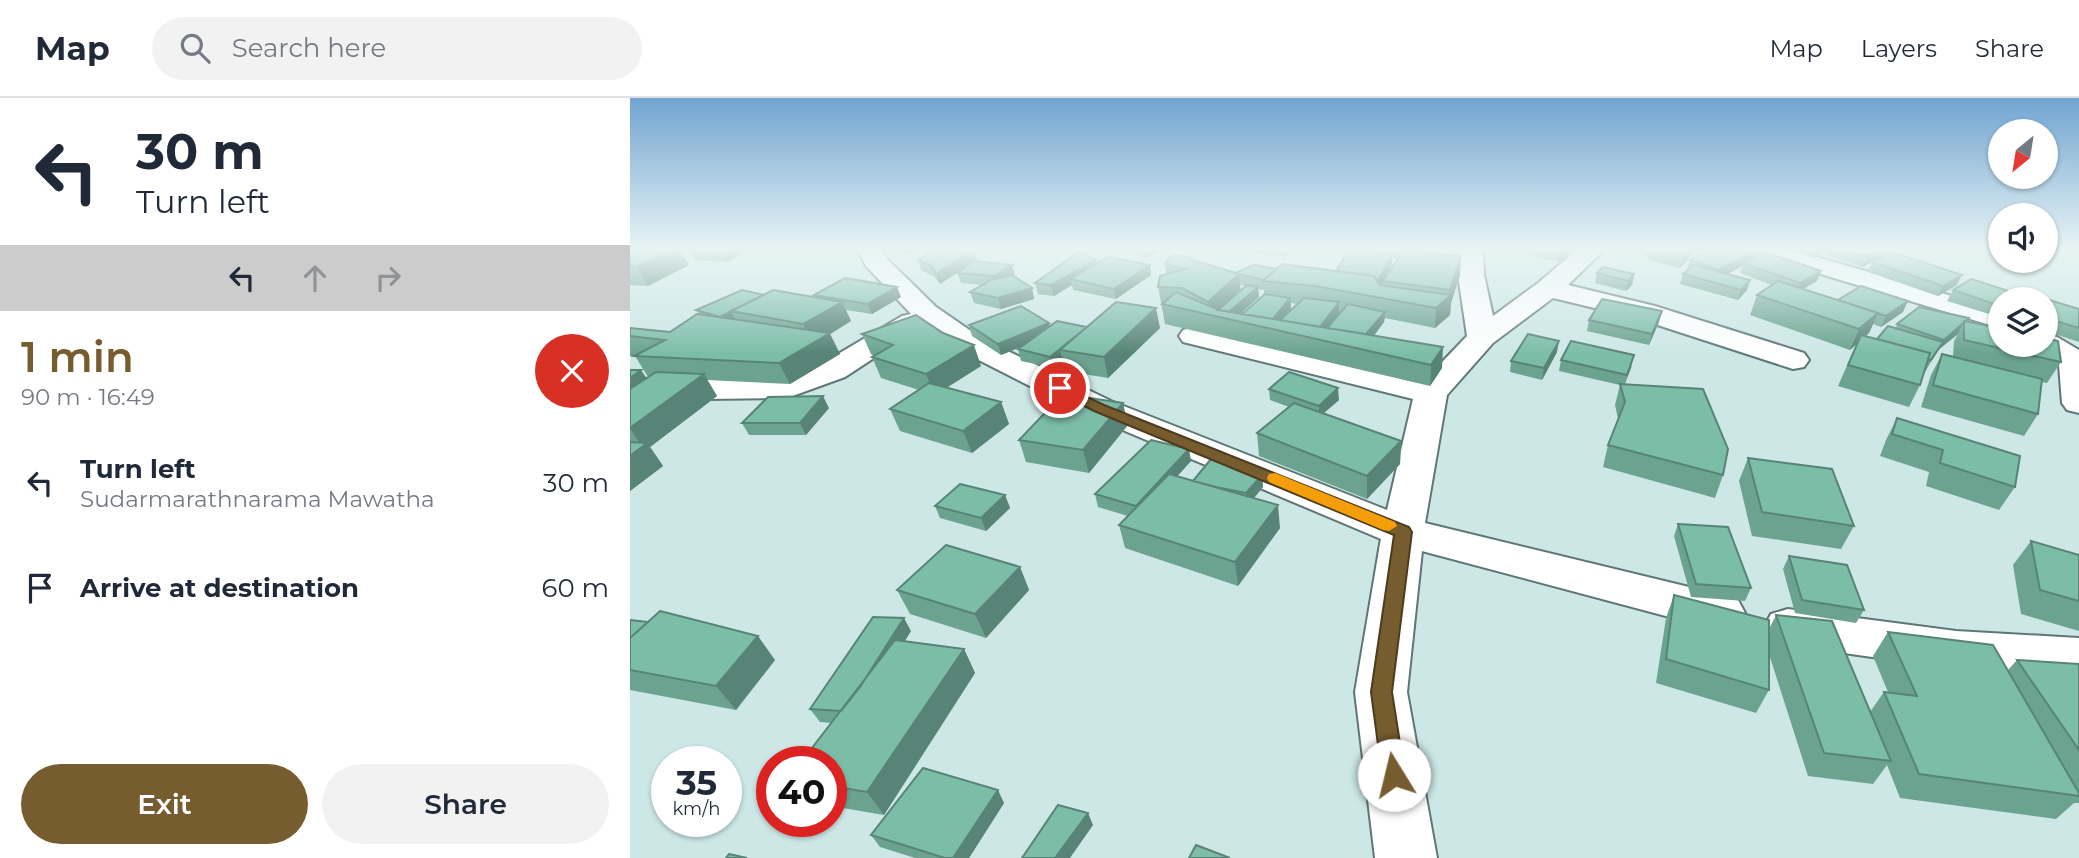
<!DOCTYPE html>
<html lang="en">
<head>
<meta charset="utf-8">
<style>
	body { margin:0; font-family:Montserrat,sans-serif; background:#f2f2f3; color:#1f2937; height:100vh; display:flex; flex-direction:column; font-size:26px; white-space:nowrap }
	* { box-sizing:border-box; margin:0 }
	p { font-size:23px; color:#747a83 }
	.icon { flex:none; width:38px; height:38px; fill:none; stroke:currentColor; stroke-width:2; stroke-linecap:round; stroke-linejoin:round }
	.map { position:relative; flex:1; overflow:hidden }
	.drawer { display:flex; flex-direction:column; background:#fff; width:630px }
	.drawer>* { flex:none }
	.banner { background:#fff; color:#1f2937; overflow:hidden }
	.needle { width:46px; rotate:210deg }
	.controls { position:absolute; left:1358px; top:21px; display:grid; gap:14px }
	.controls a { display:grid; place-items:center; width:70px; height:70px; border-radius:50%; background:#fff; box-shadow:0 2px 5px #0004; font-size:35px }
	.speed { position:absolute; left:21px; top:648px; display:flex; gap:14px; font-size:35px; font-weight:700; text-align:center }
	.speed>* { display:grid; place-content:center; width:91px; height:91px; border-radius:50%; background:#fff; box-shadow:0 2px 5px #0004; line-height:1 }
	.speed small { font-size:18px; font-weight:400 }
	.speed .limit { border:10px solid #d22; background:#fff; color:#111 }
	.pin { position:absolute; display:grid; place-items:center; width:60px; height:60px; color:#fff; margin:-30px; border:4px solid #fff; border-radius:50%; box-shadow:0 2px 7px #0007 }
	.me { position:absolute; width:77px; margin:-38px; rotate:351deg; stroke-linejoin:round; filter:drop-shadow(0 0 5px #0008) }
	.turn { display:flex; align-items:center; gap:24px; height:147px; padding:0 21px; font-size:32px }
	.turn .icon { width:91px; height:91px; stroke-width:2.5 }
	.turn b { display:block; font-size:49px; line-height:60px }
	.lanes { display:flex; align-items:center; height:66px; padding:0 21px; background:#0003; justify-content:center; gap:35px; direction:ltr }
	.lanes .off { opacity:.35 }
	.round { display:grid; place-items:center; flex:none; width:74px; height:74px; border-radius:37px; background:#f2f2f3 }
	.summary { display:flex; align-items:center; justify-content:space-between; height:119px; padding:0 21px }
	h1 { font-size:42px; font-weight:600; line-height:52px; color:#765c2e }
	.cta { display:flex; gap:14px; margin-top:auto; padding:14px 21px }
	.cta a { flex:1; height:80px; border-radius:42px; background:#765c2e; color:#fff; font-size:28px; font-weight:600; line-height:80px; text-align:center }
	.cta a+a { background:#f2f2f3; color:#1f2937 }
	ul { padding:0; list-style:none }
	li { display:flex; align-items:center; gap:21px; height:105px; padding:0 21px }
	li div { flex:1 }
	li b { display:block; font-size:26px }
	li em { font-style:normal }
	header { display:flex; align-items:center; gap:42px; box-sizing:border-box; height:98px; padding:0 35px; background:#fff; border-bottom:2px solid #e0e1e3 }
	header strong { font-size:33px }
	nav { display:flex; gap:38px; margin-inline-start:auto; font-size:24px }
	.search { width:490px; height:63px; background:#f2f2f3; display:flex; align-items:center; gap:18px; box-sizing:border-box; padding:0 24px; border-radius:38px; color:#747a83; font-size:26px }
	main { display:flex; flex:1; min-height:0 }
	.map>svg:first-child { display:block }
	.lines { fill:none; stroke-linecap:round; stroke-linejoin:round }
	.minor-casing { stroke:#5e7676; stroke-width:4 }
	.tertiary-casing { stroke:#5e7676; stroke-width:4 }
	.minor { fill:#fff; fill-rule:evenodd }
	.tertiary { fill:#fff; fill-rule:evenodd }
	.wall { fill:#6ba390; fill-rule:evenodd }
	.shaded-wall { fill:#578476 }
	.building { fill:#7cbda8; stroke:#578476; stroke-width:2 }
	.route { fill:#765c2e; stroke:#4d3c1e; stroke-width:2 }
	.slow { fill:#f59e0b }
</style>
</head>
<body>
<header>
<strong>Map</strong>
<div class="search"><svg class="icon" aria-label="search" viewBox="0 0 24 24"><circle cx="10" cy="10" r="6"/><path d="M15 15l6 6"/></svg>Search here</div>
<nav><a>Map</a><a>Layers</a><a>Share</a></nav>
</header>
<main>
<section class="drawer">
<div class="banner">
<div class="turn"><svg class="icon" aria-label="left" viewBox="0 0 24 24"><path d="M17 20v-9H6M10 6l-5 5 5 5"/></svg><div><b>30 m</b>Turn left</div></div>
<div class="lanes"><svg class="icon" aria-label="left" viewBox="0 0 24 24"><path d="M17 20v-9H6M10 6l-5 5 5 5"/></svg><svg class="icon off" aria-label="ahead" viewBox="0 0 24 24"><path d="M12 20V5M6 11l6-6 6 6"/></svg><svg class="icon off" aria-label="right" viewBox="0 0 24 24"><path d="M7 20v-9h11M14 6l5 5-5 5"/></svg></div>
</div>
<div class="summary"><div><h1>1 min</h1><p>90 m · 16:49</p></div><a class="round" style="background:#d93025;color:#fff"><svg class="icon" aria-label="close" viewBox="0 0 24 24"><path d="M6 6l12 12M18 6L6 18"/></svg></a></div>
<ul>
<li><svg class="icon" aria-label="left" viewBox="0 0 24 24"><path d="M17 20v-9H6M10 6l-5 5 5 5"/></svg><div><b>Turn left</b><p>Sudarmarathnarama Mawatha</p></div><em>30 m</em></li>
<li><svg class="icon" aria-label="arrive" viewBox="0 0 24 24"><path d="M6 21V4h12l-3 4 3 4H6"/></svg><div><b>Arrive at destination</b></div><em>60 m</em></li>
</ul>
<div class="cta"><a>Exit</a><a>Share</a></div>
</section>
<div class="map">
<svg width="1449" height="760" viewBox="0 0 1449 760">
	<rect width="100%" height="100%" fill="#cde7e7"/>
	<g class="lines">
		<defs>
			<path id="minor" d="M227 150H251L256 160 306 209 351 240 481 303 757 412 783 301 553 244 549 238 553 232 564 229 794 283 837 238 828 177 829 150H853L854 177 863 218 908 185 949 150H976L938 187 1025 208 1174 255 1179 262 1174 269 1163 271 1006 220 923 200 863 245 817 297 795 425 1092 497 1108 502 1115 515 1108 528 1092 533 758 444 457 317 329 252 294 227 215 279 157 300 0 302V282L153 280 193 265 272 218 281 216 236 168Z
				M1118 150H1156L1370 212V230L1121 155Z
				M1416 236 1427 239 1449 252V315L1437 312 1432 305 1429 267 1402 247H1416Z
				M1158 511 1326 533 1449 540V580L1326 571 1158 547 1141 542 1134 529 1141 516Z"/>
			<path id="tertiary" d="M773 420 788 424 794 434 777 594 807 760H745L725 594 752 434 758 424Z"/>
		</defs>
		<use href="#minor" class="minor-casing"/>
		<use href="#tertiary" class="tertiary-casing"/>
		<use href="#minor" class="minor"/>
		<use href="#tertiary" class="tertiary"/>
	</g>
	<path class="wall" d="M0 150 59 167 18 188 0 187Z
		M123 150 97 164 64 162 59 152Z
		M264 150H295L274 157Z
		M485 150H535L517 160 486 152Z
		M611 150H664L656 159 611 153Z
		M702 150H799L796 155 830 177 821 205 820 217 805 230 755 220 754 224 744 238 812 270 800 288 535 226 528 189 536 176 535 166 562 160 563 162 605 175 647 171 706 173 718 154 702 152ZM762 159H768L755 181 762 166ZM610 187 616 188 610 193ZM628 191 634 192V196L612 216H610L629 199ZM661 205 668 206 656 217 661 211Z
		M873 150H941L940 156 929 164Z
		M996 150H1131L1129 157 1187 183 1173 191 1208 202 1273 214 1251 229 1243 226 1239 235 1235 238 1247 241 1266 230 1267 226 1339 220 1337 223 1431 264 1417 285 1412 284 1408 316 1394 338 1291 309 1301 277 1312 256 1323 258 1324 243 1328 236 1308 252 1295 274 1290 287 1279 309 1208 288 1227 245 1220 252 1120 217 1127 197 1142 187 1110 175 1112 168 1098 176 1117 192 1108 202 1050 186 1053 176 1057 172 1060 162 1075 154 1066 151 1050 170 1022 163 1013 156Z
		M1152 150H1260L1257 155 1233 169 1196 157 1198 152 1184 160Z
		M288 162H347L344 163 385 177 384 178 402 190 404 201 371 211 344 205 340 194 353 187 331 185 327 175 334 170 310 186 305 179 291 172Z
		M1242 164 1327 187 1308 198 1238 174Z
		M466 165 520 167 521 177 486 201 443 192 442 187 424 198 408 196 405 185Z
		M967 175 1004 176 1002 187 996 193 965 185Z
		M1323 192 1382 194 1378 201H1370L1359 216 1317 203Z
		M134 197 186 199 184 197 271 199 242 216 216 212 221 223 200 236 210 256 160 286 77 282 87 298 20 349 33 368 0 393V272L16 280 18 279 5 258H0V230L40 234 69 216 66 212Z
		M1416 201 1449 211V244L1416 233Z
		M959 222 1029 224 1019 247 957 233Z
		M339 227 420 228 530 230 478 280 435 273 433 263 423 270 391 263 388 251 393 248 371 257 342 238Z
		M232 236 351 268 316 290 371 304 379 326 342 355 270 333 260 311 289 292 251 280 242 259 244 258 241 256Z
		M927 254 912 282 880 274 881 263Z
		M931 262 1002 268 995 286 1093 377 1085 400 973 369 978 347 988 321 985 307 990 287 929 273Z
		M639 291 709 302 693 316 771 343 770 366 737 401 629 358 627 335 659 309 640 302Z
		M199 310 176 337H119L112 325Z
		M1267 320 1385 389 1369 412 1296 388 1299 374 1250 358 1256 342Z
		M498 327 459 375 396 364 389 342Z
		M1118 360 1224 428 1211 451 1122 438 1109 383Z
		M561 363 547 378 563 383 632 377 633 389 624 400 650 430 608 488 495 450 489 427 498 418 468 409 465 396Z
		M375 397 380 410 356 433 310 420 305 408Z
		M1048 426 1121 490 1115 503 1061 499 1044 438Z
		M1401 443 1449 457V533L1391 516 1383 467Z
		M1159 458 1234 512 1226 525 1165 515 1153 471Z
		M390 469 399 492 356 540 280 516 267 492Z
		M1044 497 1139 531 1146 517 1240 614 1254 594H1258L1243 558 1258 534 1378 572 1387 562 1449 566V705H1444L1426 721 1270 700 1257 667 1243 686 1178 678 1139 556V592L1126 615 1026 585 1036 520Z
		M0 522 145 562 106 612 0 592Z
		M281 533 275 543 334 551 345 575 254 717 201 708 202 625 190 624 180 611Z
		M374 705 339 760H285L250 749 241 737Z"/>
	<path class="shaded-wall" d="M46 150H49L59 167 18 188 7 169Z
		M100 150H123L97 164 92 154Z
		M272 150H295L274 157Z
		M515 150H535L517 160Z
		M656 150H664L656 159Z
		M793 150H799L793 162Z
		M937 150H941L940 156 929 164 931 154Z
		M1057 150H1066V152L1050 170 1055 152Z
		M1131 150 1128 159 1113 165 1112 168 1086 183 1089 172Z
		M1188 150H1198V152L1184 160Z
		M1253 150H1260L1257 155 1233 169 1237 159Z
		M344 152 347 162 310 186 306 176Z
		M762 157V166L748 194 749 183Z
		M831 158 830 177 821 205 820 217 805 230 806 210 820 199V192Z
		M466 162 468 172 440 181 442 187 424 198 421 187Z
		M382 167 385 177 367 188 364 178Z
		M520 167 521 177 486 201 484 191Z
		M1191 173 1187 183 1166 195 1170 185Z
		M609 176 611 196 580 217 578 204Z
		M1004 176 1002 187 996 193 998 183Z
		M1332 177 1327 187 1308 198 1313 188Z
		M1120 182 1117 192 1108 202 1111 192Z
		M267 189 271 199 242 216 237 206Z
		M628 189 629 199 603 222 598 215Z
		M402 190 404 201 371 211 368 200Z
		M1382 194 1378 201H1371Z
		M660 200 661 211 647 228 638 227Z
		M1370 202V209L1359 216 1364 206Z
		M1278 203 1273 214 1251 229 1256 218Z
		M212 204 221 223 200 236 210 256 160 286 149 265 182 246 173 226Z
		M709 204V215L693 236H685Z
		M526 210 530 230 478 280 474 259Z
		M1032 213 1029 224 1019 247 1022 236Z
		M101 214 107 224 96 229 90 219Z
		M755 214 754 224 732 252V241Z
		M1248 215 1239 235 1220 252 1229 231Z
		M419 225 422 236 371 257 368 246Z
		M1333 225 1328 236 1308 252 1295 274 1314 242Z
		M459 229 430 252 433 263 423 270 420 259Z
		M929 243 927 254 912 282 914 270Z
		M344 247 351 268 305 297 296 276Z
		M813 249 812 270 800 288 801 267Z
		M11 272 25 293 0 313V280Z
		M74 276 87 298 20 349 33 368 0 393V358L12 349 0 330Z
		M708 290 709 302 689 319V308Z
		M193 298 199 310 176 337 170 325Z
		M371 304 379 326 342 355 333 333Z
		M493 305 498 327 459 375 453 352Z
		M771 343 770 366 737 401V378Z
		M559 351 561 363 509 421 506 408Z
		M632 377 633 389 618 407 616 395Z
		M375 397 380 410 356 433 351 420Z
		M648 407 650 430 608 488 605 464Z
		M390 469 399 492 356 540 345 516Z
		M274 520 281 533 222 626 214 613Z
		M128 538 145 562 106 612 86 588Z
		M334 551 345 575 254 717 237 694Z
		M368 692 374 705 339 760H323Z
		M458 715 463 727 440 760H425Z"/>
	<path class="building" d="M0 150H46L7 169H0Z
		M63 150H100L92 154 59 152Z
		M308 150H326L344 152 306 176 302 168 288 162Z
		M912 150H937L931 154Z
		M1084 150H1131L1089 172 1060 162Z
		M1207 150H1253L1237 159Z
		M719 152 762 157 748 183 744 178 706 173Z
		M450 153 466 162 421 187 405 185Z
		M773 153 831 158 820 192 753 183Z
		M1135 154 1191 173 1170 185 1113 165Z
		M1262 154 1332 177 1313 188 1242 164Z
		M542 156 562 160V162L609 176 578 204 552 190 528 189 530 178 555 171 535 166Z
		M478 159 520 167 484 191 440 181Z
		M344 163 382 167 364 178 327 175Z
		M652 166 744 178 750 187 821 197 806 210 685 188 633 183Z
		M624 167 647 171 634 182 605 175Z
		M1063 167 1120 182 1111 192 1053 176Z
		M973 169 1004 176 998 183 967 175Z
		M382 177 402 190 368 200 340 194 361 182Z
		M215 180 267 189 237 206 184 197Z
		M1341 181 1382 194 1364 206 1323 192Z
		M1148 183 1248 215 1229 231 1127 197Z
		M617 187 628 189 599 214 588 212Z
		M1231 188 1278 203 1256 218 1208 202Z
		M112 192 134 197 90 219 66 212Z
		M143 192 212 204 173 226 101 213Z
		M546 194 589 212 813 249 801 267 532 206Z
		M635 196 660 200 643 221 612 216Z
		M1403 197 1449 211V230L1416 220V201H1397Z
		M674 200 709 204 690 229 650 222Z
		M972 201 1032 213 1022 236 959 222Z
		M486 204 526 210 474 259 430 252Z
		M718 206 755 214 736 236 697 230Z
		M391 208 419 225 368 246 339 227Z
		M1289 209 1339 220 1314 242 1267 226Z
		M67 216 200 235 149 265 4 258 35 242 0 238V230L40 234Z
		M286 217 313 235 344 247 296 276 242 259 263 247 232 236Z
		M427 223 457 229 420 259 388 251Z
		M1334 223 1370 230V247H1416V240L1428 243 1431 264 1334 242Z
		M1258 228 1313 244 1301 262 1298 261 1300 255 1247 241Z
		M898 236 929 243 914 270 881 263Z
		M1231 237 1300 255 1290 287 1218 267Z
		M941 243 1004 257 997 277 931 262Z
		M1312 256 1412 281 1408 316 1303 287Z
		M0 272H11L0 280Z
		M26 274 74 276 0 330V291Z
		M659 274 708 290 689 308 639 291Z
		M299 285 371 304 333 333 260 311Z
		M990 286 1073 291 1098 351 1093 377 978 347 995 304Z
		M433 296 493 305 453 352 389 342Z
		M193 298 170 325H112L138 299Z
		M664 305 771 343 737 378 627 335Z
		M1267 320 1390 358 1385 389 1310 365 1313 352 1262 336Z
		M521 342 559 351 506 408 465 396Z
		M0 344 17 345 0 358Z
		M1118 360 1202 371 1224 428 1132 414Z
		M581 361 632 377 616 395 586 389 563 383Z
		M539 376 648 407 605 464 489 427Z
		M330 386 375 397 351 420 305 408Z
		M1048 426 1098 429 1121 490 1066 486Z
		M1401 443 1449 457V503L1410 492Z
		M316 447 390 469 345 516 267 492Z
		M1159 458 1217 467 1234 512 1172 502Z
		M1044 497 1139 522V592L1036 561Z
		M30 513 128 538 86 588 0 572V540Z
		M1146 517 1202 523 1261 663 1194 655Z
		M243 519 274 520 230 589 211 613 180 611Z
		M0 522 18 524 0 540Z
		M1258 534 1363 547 1449 695V698L1289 676 1254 594 1287 598Z
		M265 542 334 551 237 694 201 688V663H172Z
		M1387 562 1449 566V652Z
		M293 670 368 692 323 760H315L241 737Z
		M428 707 458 715 425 760H392Z
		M566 747 600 760H559Z
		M99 756 117 760H96Z"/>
	<linearGradient id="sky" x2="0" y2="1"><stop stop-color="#71a4d1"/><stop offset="0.59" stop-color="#e8f4f4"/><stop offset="1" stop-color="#e8f4f4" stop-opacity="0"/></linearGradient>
	<rect width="1449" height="256" fill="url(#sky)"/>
	<path class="route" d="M430 286 474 307 779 429 782 434 762 594 775 677 772 685 764 688 755 685 752 677 741 594 764 437 464 313 425 293 423 290Z"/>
	<path class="slow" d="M645 375 765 424 767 428 759 433 753 432 639 384 637 380 639 376Z"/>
</svg>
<div class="controls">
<a><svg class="needle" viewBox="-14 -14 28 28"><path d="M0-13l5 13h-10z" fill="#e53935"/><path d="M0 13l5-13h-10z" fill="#747a83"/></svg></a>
<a><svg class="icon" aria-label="sound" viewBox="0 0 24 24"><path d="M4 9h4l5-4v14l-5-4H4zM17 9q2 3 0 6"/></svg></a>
<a><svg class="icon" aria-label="layers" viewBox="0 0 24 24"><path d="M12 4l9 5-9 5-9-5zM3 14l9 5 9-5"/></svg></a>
</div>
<div class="speed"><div>35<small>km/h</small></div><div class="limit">40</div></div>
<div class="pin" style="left:430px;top:290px;background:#d93025"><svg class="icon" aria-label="arrive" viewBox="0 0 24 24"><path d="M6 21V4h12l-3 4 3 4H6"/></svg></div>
<svg class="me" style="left:764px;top:677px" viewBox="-20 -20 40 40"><circle r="19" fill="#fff"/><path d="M0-13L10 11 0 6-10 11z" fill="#765c2e"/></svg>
</div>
</main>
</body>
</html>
